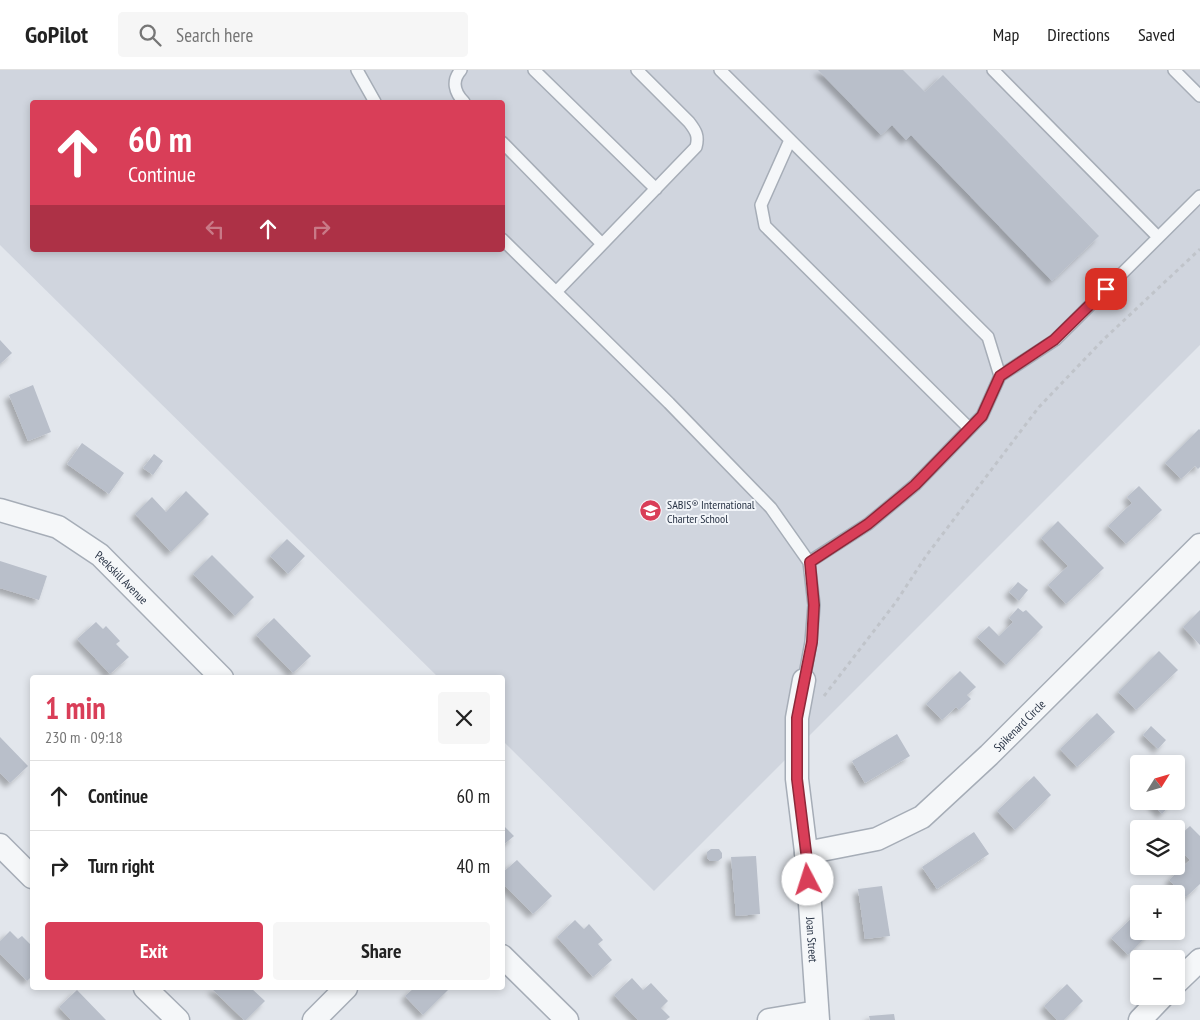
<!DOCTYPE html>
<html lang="en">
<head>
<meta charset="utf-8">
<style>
	body { margin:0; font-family:"PT Sans Narrow",sans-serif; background:#f6f6f6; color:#222; height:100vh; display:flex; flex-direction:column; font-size:19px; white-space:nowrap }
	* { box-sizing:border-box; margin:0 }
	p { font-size:16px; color:#767676 }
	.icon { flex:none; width:28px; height:28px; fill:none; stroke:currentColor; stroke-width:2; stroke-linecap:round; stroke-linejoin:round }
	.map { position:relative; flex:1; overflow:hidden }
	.drawer { position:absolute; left:30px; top:605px; width:475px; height:315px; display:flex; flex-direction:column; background:#fff; border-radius:5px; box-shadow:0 2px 8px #0003 }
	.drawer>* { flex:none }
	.top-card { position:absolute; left:30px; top:30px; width:475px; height:152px; border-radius:5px; box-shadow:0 2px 8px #0003; background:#d93e58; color:#fff; overflow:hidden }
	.needle { width:32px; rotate:53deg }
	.tools { position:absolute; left:1130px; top:685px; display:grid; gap:10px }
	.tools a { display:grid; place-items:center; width:55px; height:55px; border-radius:5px; background:#fff; box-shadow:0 2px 8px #0003; font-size:25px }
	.pin { position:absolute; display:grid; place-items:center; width:42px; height:42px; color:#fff; margin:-21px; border-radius:10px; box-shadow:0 2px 8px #0006 }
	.me { position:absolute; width:55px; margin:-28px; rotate:355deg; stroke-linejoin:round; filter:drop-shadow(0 0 4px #0008) }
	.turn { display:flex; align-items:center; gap:18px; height:105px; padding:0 15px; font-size:22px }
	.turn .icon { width:65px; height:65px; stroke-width:2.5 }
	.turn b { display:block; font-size:35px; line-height:42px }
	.lanes { display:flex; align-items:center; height:48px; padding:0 15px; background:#0003; justify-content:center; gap:25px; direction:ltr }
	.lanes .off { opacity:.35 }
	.round { display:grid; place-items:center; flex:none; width:52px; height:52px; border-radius:5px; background:#f6f6f6 }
	.overview { display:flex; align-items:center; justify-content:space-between; height:85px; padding:0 15px }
	h1 { font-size:30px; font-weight:700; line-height:38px; color:#d93e58 }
	.button { display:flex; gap:10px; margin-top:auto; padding:10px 15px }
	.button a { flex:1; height:58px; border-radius:5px; background:#d93e58; color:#fff; font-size:20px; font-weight:700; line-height:58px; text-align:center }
	.button a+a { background:#f6f6f6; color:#222 }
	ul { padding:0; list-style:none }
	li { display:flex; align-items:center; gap:15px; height:70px; padding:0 15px; border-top:1px solid #e0e0e0 }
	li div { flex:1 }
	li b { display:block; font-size:19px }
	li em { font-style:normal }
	header { display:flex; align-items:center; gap:30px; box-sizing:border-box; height:70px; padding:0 25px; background:#fff; border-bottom:1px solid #e0e0e0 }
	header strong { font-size:24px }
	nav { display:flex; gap:28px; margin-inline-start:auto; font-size:18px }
	.search { width:350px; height:45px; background:#f6f6f6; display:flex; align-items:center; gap:12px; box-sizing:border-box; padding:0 18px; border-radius:5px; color:#767676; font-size:19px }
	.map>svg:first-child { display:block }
	.built { fill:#d0d5de; fill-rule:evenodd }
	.building { fill:#b9bfca; filter:url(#shadow) }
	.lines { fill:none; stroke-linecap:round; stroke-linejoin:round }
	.lane-casing { stroke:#a6adb7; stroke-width:14 }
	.street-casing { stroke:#a6adb7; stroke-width:25 }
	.path { stroke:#c0c4ca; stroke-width:3; stroke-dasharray:4 4; stroke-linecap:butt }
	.lane { stroke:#f5f7f9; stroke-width:11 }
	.street { stroke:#f5f7f9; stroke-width:22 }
	.route-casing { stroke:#8d2839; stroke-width:12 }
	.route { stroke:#d93e58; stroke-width:9 }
	.labels { text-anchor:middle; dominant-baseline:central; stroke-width:4; stroke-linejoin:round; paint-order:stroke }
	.poi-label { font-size:12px; fill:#283345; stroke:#f2f5f9; text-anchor:start }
	.street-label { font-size:12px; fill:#283345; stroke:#f2f5f9 }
</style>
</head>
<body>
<header>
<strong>GoPilot</strong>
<div class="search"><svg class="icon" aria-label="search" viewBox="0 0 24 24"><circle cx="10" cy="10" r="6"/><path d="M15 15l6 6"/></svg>Search here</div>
<nav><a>Map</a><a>Directions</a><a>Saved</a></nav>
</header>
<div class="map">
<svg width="1200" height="950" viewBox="0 0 1200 950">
	<defs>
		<filter id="shadow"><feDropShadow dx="-4.5" dy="4.5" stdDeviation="2.5" flood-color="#0004"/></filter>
	</defs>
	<rect width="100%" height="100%" fill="#e2e6ec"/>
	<path class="built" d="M0 0H1200V275L654 821 503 671 502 608 438 607 0 175ZM32 32H502V180H32Z"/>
	<path class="building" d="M818 0H903L925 22 943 5 1099 166 1052 211 911 65 906 70 892 55 881 65Z
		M0 270 12 283 0 294Z
		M33 315 51 362 28 371 9 325Z
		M1199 359 1200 360V397L1198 399 1195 396 1181 409 1165 393Z
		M82 373 124 403 109 424 67 394Z
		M154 384 163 391 153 405 143 398Z
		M1139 416 1162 440 1126 474 1108 456 1132 433 1127 427Z
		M186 421 209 444 171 482 135 444 152 427 166 442Z
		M1058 451 1104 498 1066 534 1048 515 1068 496 1041 468Z
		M287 469 305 486 288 504 270 486Z
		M212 485 254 527 235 546 193 504Z
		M0 491 47 506 39 530 0 518Z
		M1018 512 1028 520 1019 531 1009 522Z
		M1018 538 1023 542 1026 540 1043 557 1006 595 977 567 989 556 999 566 1013 552 1009 548Z
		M1200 540V575L1183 557Z
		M274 548 311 586 293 603 256 565Z
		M96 552 103 559 106 556 120 571 116 574 129 587 110 604 77 569Z
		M1159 581 1178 600 1136 640 1118 622Z
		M960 601 976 617 967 625 971 629 959 640 956 637 942 650 926 634Z
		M1097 643 1115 662 1077 697 1060 679Z
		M1151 656 1166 670 1158 679 1143 665Z
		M897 664 910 686 865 713 852 691Z
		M0 667 28 696 10 713 0 703Z
		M1034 706 1051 725 1015 760 997 741Z
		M1155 731H1169L1171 734 1162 744 1152 734Z
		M502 754 514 766 502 776Z
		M1190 756 1200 766V814L1186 827 1169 810 1190 790 1176 776V769Z
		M974 762 989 784 937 819 922 797Z
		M711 779H719L722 783V788L718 791H710L707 788V782Z
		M756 786 760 844 736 846 731 787Z
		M517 790 552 826 533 844 502 813V803Z
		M882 816 890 866 865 869 858 819Z
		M1139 841V861H1152L1128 885 1111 868Z
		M575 850 584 859 589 854 603 870 598 874 612 890 593 907 557 867Z
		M10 861 18 869 22 866 32 876 31 881 32 882V906L27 911 0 884V871Z
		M632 908 643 920 651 913 668 931 661 938 670 947 666 950H638L614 925Z
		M1067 914 1083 931 1064 950H1057L1044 936Z
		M211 918H251L265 931 246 950H244Z
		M414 918H450L423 945 405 926Z
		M77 920 106 950H71L59 937Z
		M894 944 895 950H870L869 946Z"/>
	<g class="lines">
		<defs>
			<path id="lane" d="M357 0 375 32
				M461 0C451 11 455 23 464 32
				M534 0 656 119
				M720 0 988 267 1000 306 982 346 915 415 868 454 809 492
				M993 0 1158 167
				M1174 0 1200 26
				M790 70 761 135 765 156 969 358
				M502 72 602 174
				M502 169 669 333 771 438 809 492 814 535 811 572 804 610
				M556 222 696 77C699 66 696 61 689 52L637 0
				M1000 306 1055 270 1200 126"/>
			<g id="street">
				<path id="s1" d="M0 440 58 457 100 485 222 608"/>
				<path id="s2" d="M804 610 797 648V709L807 790 818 950"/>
				<path d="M0 775 32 807"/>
				<path id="s3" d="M806 783 877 769 922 747 989 685 1200 475"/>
				<path d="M502 886 567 950"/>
				<path d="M1176 913 1200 890"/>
				<path d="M145 918 178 950"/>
				<path d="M314 950 346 918"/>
				<path d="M769 950 817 942"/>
				<path d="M1140 950 1163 926"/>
			</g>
		</defs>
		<use href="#lane" class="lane-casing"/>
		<use href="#street" class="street-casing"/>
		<path class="path" d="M824 626 896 532 926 486 1039 337 1103 270 1200 179"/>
		<use href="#lane" class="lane"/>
		<use href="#street" class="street"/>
	</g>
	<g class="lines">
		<defs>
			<path id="route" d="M808 810 807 790 797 709V648L812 572 814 535 810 492 868 454 915 415 982 346 1000 306 1054 270 1106 219"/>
		</defs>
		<use href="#route" class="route-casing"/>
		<use href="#route" class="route"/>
	</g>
	<defs>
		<symbol id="school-disc" viewBox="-11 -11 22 22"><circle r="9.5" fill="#d93e58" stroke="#f2f5f9"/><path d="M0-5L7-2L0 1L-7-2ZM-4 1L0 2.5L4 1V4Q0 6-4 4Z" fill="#fff"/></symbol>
	</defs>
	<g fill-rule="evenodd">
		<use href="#school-disc" x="638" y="428" width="25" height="25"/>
	</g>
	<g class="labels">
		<g class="poi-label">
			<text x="667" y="434">SABIS® International<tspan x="667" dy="14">Charter School</tspan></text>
		</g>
		<g class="street-label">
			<text stroke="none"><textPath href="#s1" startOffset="142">Peekskill Avenue</textPath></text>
			<text stroke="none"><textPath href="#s3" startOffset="256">Spikenard Circle</textPath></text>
			<text stroke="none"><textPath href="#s2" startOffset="261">Joan Street</textPath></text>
		</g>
	</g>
</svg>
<div class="tools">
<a><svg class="needle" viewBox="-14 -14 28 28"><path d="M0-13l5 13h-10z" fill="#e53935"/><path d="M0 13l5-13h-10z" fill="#767676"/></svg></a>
<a><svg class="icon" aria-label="layers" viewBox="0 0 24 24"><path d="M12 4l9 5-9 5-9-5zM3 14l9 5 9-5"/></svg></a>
<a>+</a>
<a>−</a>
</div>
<div class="pin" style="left:1106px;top:219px;background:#d93025"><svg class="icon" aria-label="arrive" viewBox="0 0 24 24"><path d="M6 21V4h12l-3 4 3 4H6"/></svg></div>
<svg class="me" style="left:808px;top:810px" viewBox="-20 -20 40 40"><circle r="19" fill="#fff"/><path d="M0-13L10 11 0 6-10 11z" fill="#d93e58"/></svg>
<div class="top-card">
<div class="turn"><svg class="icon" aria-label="ahead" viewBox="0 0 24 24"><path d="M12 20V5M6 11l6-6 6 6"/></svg><div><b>60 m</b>Continue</div></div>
<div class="lanes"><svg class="icon off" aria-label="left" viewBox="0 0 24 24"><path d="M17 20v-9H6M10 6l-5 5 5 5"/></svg><svg class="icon" aria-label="ahead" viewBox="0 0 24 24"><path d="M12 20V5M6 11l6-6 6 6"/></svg><svg class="icon off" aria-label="right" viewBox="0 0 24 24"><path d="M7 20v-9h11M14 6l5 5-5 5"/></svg></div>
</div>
<section class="drawer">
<div class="overview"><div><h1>1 min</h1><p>230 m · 09:18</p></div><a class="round"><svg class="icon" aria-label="close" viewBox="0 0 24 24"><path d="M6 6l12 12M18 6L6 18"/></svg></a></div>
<ul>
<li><svg class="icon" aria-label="ahead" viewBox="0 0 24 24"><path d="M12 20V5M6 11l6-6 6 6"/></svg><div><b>Continue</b></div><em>60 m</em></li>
<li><svg class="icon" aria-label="right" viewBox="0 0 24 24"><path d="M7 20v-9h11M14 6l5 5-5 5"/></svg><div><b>Turn right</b></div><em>40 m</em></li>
</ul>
<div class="button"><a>Exit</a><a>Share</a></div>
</section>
</div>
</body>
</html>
